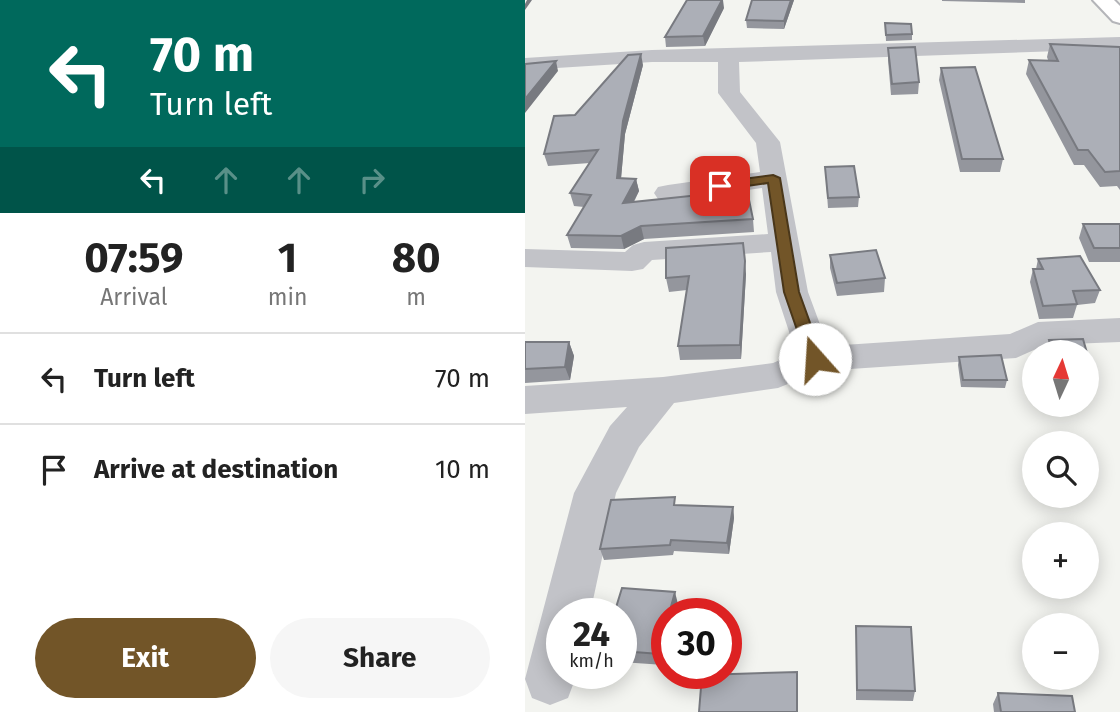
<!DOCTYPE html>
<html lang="en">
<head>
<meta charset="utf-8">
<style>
	body { margin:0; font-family:"Fira Sans",sans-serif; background:#f6f6f6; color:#222; height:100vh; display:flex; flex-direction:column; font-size:26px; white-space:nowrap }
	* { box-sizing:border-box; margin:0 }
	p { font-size:23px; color:#767676 }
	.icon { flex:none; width:38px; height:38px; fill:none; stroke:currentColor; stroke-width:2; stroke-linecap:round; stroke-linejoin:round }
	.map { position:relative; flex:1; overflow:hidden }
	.side { display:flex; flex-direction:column; background:#fff; width:525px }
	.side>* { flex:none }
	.top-card { background:#00695c; color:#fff; overflow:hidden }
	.needle { width:46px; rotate:4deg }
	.controls { position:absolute; left:497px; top:340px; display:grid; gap:14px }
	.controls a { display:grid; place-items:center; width:77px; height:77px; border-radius:50%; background:#fff; box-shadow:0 4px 18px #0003; font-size:35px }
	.speed { position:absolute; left:21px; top:598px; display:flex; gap:14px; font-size:35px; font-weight:700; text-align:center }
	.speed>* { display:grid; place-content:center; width:91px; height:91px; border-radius:50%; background:#fff; box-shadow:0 4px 18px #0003; line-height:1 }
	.speed small { font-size:18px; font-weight:400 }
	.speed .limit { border:10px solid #d22; background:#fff; color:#111 }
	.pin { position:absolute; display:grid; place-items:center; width:60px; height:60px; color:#fff; margin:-30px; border-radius:14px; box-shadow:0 4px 10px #0006 }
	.me { position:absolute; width:77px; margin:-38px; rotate:341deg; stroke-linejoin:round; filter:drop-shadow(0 0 5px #0008) }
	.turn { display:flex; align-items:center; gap:24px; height:147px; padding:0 35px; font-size:32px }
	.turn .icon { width:91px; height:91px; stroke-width:2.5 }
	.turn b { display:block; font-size:49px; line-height:60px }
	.lanes { display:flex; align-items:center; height:66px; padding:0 35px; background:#0003; justify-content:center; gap:35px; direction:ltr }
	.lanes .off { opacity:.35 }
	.eta { display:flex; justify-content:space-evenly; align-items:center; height:119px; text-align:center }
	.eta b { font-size:42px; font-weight:700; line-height:49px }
	.primary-button { display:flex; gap:14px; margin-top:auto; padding:14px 35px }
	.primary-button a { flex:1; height:80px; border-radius:42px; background:#725528; color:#fff; font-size:28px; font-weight:700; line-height:80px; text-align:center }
	.primary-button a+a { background:#f6f6f6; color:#222 }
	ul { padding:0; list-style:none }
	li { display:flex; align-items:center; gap:21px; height:91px; padding:0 35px; border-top:2px solid #e0e0e0 }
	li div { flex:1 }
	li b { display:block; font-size:26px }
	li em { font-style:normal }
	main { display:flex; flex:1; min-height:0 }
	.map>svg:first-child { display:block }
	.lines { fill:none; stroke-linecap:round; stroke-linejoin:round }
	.trunk-casing { stroke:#b4b5b9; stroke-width:4 }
	.minor { fill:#c2c3c8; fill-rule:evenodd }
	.trunk { fill:#fff; fill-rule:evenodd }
	.wall { fill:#94969d }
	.shaded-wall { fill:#787a80 }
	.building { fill:#acafb7; stroke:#787a80; stroke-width:2 }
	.route { fill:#725528; stroke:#4a371a; stroke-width:2 }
</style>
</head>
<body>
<main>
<section class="side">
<div class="top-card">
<div class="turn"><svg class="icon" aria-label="left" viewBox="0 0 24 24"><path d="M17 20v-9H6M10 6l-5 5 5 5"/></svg><div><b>70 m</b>Turn left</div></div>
<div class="lanes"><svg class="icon" aria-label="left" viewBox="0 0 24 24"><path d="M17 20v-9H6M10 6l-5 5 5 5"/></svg><svg class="icon off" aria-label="ahead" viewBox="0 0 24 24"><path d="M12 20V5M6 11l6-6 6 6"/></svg><svg class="icon off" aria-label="ahead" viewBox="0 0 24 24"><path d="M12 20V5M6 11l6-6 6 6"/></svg><svg class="icon off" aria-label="right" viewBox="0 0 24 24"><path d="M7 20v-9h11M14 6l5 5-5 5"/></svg></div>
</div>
<div class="eta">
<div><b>07:59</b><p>Arrival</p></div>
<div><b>1</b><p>min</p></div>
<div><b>80</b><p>m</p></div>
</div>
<ul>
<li><svg class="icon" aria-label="left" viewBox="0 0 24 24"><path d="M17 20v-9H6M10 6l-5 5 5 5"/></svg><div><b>Turn left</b></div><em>70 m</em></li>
<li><svg class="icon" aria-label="arrive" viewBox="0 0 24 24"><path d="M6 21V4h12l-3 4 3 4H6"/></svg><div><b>Arrive at destination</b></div><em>10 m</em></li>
</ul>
<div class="primary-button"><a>Exit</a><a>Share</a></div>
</section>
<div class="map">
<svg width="595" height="712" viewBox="0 0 595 712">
	<rect width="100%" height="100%" fill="#f3f4f0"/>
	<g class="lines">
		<defs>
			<path id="trunk" d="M568 0H589L595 6V23L588 21Z"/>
		</defs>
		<use href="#trunk" class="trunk-casing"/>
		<path class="minor" d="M595 37V49L214 62 215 92 255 142 283 292 303 346 485 334 513 322 595 318V342L520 345 491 358 295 371 253 388 149 403 114 447 91 493 65 614H37V674H52L43 698 25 705 7 698 0 679 49 493 85 426 102 407 0 414V386L138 377 248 363 271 353 251 292 246 252 127 260 118 269 107 271 0 267V249L100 252 108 245 119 242 243 234 237 188 143 201 133 199 129 193 133 187 143 185 235 172 231 143 193 93V62H127L0 70V58L127 50Z"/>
		<use href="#trunk" class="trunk"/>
	</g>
	<path class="wall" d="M227 0H269L259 29 222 28 221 20Z
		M417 0H500V3L417 1Z
		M199 8 180 46 141 47 140 37Z
		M360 23 387 34V40L361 41Z
		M525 44 595 47V190L592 186 575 187 559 165H549L501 74 504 60H523L522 57Z
		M363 48 394 82 393 94 366 95 363 60Z
		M118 65 100 134 96 178 111 179 114 191 109 202 228 219 229 232 119 239 99 249 46 248 42 235 59 207 49 206 45 193 65 163 23 166 19 154Z
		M416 68 478 159 475 172H435L414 80Z
		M300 167 334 197 333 207 303 208Z
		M558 224H595V262H564L554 238Z
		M141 248 221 274 216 359 155 360 153 346 162 290 144 292 141 278Z
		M305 255 360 278 359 292 312 296 305 268Z
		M513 259 575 290 570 303 552 305 548 318 514 319 505 282 508 269H511Z
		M558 339 562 353V354V352H523L522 348 524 340Z
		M0 342H44L49 356 45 380 0 383Z
		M434 357 482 380 480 388 436 387 433 365Z
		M152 505 208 507 209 518 204 554 149 551 148 555 79 560 75 549Z
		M153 604 151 614H142V654L139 665 96 662V614Z
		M331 626 390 691 388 701 331 700Z
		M473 693 550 712H469L468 704Z"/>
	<path class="shaded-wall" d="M2 0H7L0 10V4Z
		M197 0H198L199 8 180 46 178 36Z
		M266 0H269L259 29V21Z
		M116 54 118 65 100 134 95 190 92 178 98 121Z
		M31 61 33 71 0 113V99Z
		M111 179 114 191 101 216 98 203Z
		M116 226 119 239 99 249 96 236Z
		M220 261 221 274 216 359 215 345Z
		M44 342 49 356 45 380 40 367Z
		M208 507 209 518 204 554 202 543Z
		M150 592 153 604 151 614H144Z
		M142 625V654L139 665 135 654Z"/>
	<path class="building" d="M162 0H197L178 36 140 37Z
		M227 0H266L259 21 221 20Z
		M360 23 386 24 387 34 361 35Z
		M525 44 595 47V171L580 172 563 150H553L504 60 533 61Z
		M390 47 394 82 367 84 363 48Z
		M116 54 98 121 92 178 111 179 98 203 222 190 228 219 116 226 96 236 42 235 66 195 45 193 73 150 19 154 29 116 50 115 103 55Z
		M31 61 0 99V64Z
		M450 67 478 159H437L416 68Z
		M329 166 334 197 303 198 300 167Z
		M558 224H595V248H569Z
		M218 243 220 261 215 345 153 346 164 276 141 278V248Z
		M351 250 360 278 312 283 305 255Z
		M555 256 575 290 548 291 552 304 518 306 508 269H518L513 259Z
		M558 339 562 353 527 351 524 340Z
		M0 342H44L40 367 0 369Z
		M476 355 482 380H438L434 357Z
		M150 497 149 505 208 507 202 543 146 540 145 545 75 549 86 500Z
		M97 588 150 592 144 614H142V625L135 654 96 651V614H89Z
		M331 626 386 627 390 691 332 690Z
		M272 672V712H174L177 675Z
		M473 693 547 696 550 712H476Z"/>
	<path class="route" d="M248 175 255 178 274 292 298 359 290 365 282 359 259 292 243 183 195 190 189 186 195 182Z"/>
</svg>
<div class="controls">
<a><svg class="needle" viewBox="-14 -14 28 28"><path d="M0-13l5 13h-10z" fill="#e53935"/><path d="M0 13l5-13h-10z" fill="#767676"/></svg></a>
<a><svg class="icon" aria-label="search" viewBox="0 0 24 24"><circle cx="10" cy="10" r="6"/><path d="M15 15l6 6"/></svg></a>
<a>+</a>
<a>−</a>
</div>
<div class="speed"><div>24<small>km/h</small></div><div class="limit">30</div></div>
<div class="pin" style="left:195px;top:186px;background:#d93025"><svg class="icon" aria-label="arrive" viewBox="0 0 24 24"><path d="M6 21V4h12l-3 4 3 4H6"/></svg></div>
<svg class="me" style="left:290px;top:359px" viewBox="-20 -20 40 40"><circle r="19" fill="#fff"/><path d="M0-13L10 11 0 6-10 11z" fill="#725528"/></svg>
</div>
</main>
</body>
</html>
